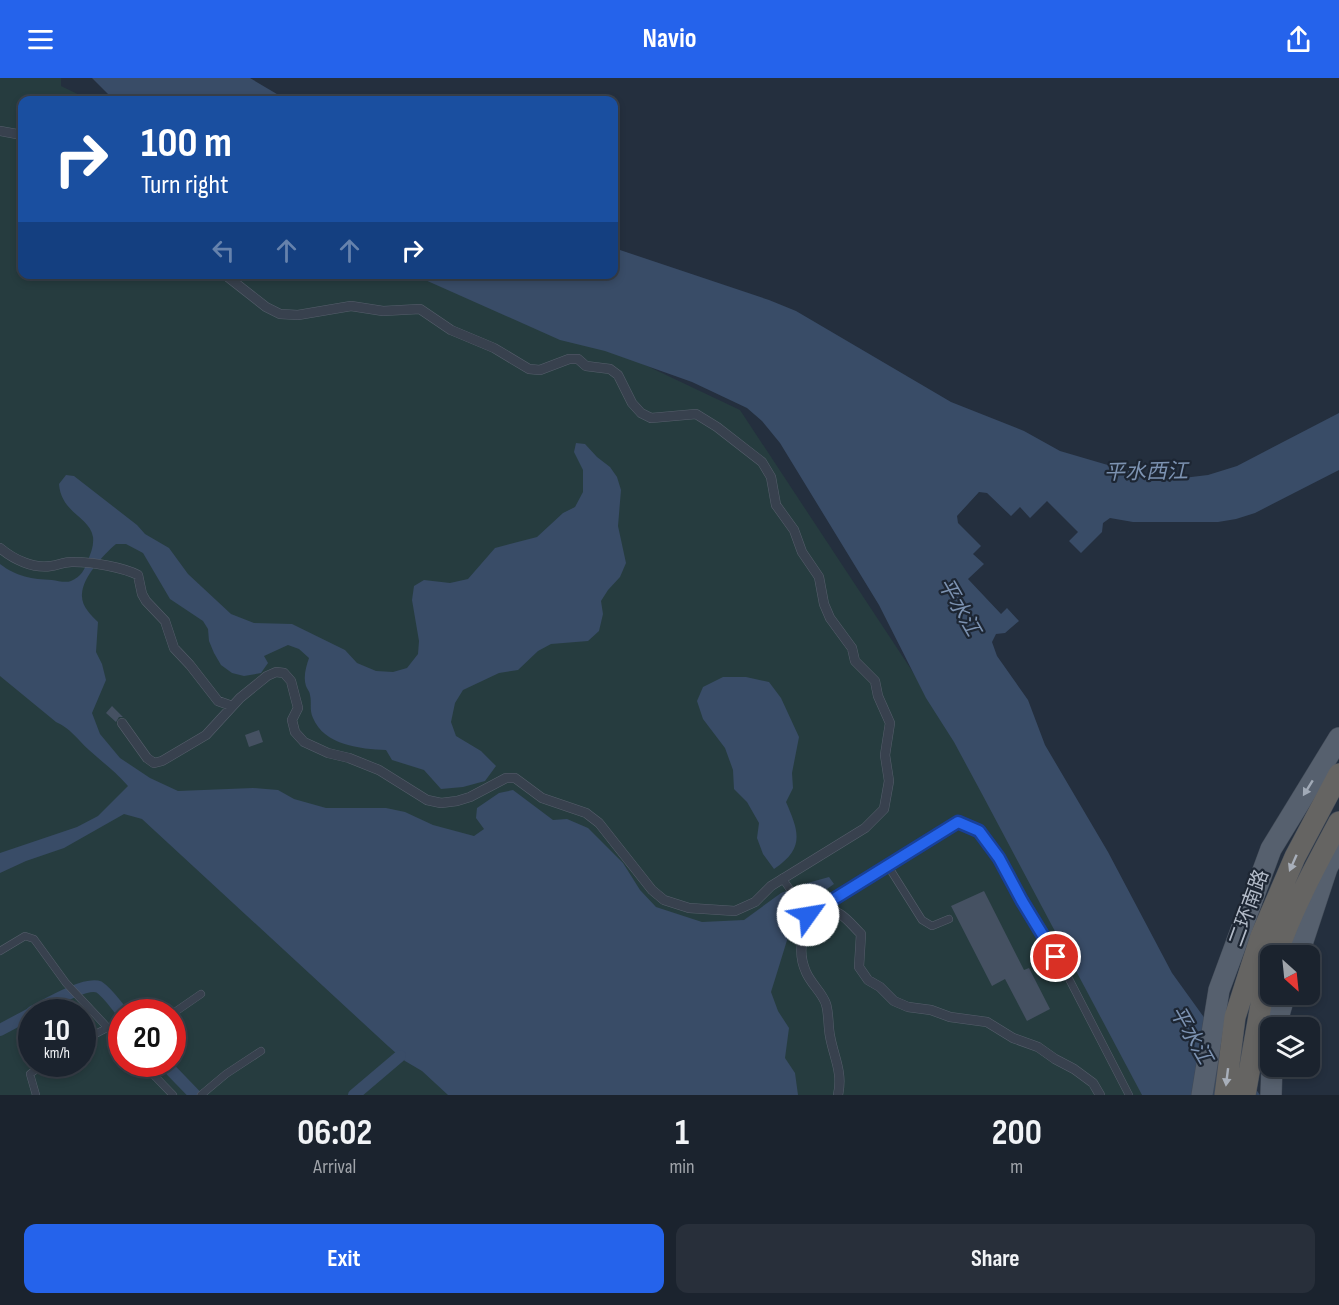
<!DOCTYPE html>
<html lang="en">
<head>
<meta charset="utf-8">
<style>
	body { margin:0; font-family:"Sofia Sans Condensed","Noto Sans SC",sans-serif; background:#282f3a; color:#f1f3f6; height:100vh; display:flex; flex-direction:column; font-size:22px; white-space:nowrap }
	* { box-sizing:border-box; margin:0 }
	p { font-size:20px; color:#a0a4aa }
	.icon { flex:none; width:33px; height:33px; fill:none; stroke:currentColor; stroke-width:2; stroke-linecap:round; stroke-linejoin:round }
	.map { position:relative; height:1017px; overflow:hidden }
	.drawer { display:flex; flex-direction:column; background:#1b232e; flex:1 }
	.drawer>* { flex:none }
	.top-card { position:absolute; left:18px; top:18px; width:600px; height:183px; border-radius:12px; box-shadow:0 3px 9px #0003,0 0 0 2px #39404a; background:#1a4fa0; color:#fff; overflow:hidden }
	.needle { width:39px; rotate:153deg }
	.fabs { position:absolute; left:1260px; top:867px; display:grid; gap:12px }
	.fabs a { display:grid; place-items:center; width:60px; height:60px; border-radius:12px; background:#1b232e; box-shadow:0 3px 9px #0003,0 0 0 2px #39404a; font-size:30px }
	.speed { position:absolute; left:18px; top:921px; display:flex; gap:12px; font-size:30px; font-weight:700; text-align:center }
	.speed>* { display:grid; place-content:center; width:78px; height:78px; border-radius:50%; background:#1b232e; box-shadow:0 3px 9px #0003,0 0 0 2px #39404a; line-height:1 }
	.speed small { font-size:15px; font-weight:400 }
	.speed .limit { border:9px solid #d22; background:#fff; color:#111 }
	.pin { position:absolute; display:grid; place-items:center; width:51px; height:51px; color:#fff; margin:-26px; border:3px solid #fff; border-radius:50%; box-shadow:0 2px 6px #0007 }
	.me { position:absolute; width:66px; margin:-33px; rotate:58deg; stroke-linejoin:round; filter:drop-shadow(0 0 4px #0008) }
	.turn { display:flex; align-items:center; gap:21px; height:126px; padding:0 24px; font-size:27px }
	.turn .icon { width:78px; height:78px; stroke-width:2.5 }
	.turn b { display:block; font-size:42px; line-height:51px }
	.lanes { display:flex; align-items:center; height:57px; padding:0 24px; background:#0003; justify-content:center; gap:30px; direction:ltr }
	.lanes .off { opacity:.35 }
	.eta { display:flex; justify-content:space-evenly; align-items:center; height:102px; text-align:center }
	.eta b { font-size:36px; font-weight:700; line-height:42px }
	.action { display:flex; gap:12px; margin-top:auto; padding:12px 24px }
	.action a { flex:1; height:69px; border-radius:12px; background:#2563eb; color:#fff; font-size:24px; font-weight:700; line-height:69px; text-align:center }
	.action a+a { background:#282f3a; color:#f1f3f6 }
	header { display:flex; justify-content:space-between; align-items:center; height:78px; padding:0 24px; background:#2563eb; color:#fff; font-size:27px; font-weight:700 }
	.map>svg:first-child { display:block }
	.green { fill:#263c3f; fill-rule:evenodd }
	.water { fill:#394c67 }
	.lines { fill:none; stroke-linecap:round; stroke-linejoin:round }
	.canal { stroke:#394c67; stroke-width:12 }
	.building { fill:#455162 }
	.service-casing { stroke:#565f6c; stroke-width:8 }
	.pedestrian-casing { stroke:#565f6c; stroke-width:10 }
	.primary-casing { stroke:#414a57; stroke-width:22 }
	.trunk-casing { stroke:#434c59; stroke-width:22 }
	.service { stroke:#38414e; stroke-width:7 }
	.pedestrian { stroke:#38414e; stroke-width:9 }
	.primary { stroke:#56606e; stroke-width:21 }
	.trunk { stroke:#656462; stroke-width:21 }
	.oneway { fill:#a1aab7 }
	.oneway2 { fill:#a8afba }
	.route-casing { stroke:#184099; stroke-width:15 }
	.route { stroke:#2563eb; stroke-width:10 }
	.labels { text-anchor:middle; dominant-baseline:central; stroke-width:4.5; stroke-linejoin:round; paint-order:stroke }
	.street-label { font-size:20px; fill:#b4bcc9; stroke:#1d2633 }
	.water-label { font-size:21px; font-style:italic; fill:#7c92b1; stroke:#1d2633 }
</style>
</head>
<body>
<header><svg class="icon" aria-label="menu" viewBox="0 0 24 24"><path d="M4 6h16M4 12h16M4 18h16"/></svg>Navio<svg class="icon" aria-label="share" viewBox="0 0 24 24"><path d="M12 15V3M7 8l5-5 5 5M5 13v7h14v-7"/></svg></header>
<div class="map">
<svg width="1339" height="1017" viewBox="0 0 1339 1017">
	<rect width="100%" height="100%" fill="#242f3e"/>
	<path class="green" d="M0 0H61V8L90 22H22V196L455 197 740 332 992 714 1094 903 1142 1017H0ZM32 934H82V986H32ZM122 934H172V986H122Z"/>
	<path class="water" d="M92 0H250L287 22H114Z
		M614 170 769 222 796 233 951 324 1024 353 1060 373 1135 395 1158 399 1183 400 1208 397 1237 388 1339 335V392L1255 435 1236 441 1218 444H1133L1110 440 1103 445 1102 454 1081 475 1069 463 1078 454 1047 423 1030 440 1020 429 1011 438 987 415 979 414 957 438 958 445 981 468 973 476 984 486 968 501 1001 536 1007 530 1019 543 1005 555 996 556 992 564 997 578 1028 622 1045 667 1108 774 1172 895 1260 1017H1142L982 716 954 664 926 620 879 527 780 365 762 343 747 330 692 304 605 273 560 262 414 197 614 196Z
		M576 365 585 366 597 379 610 389 617 399 621 412 618 448 626 485 620 499 608 512 601 523 603 536 599 553 588 563 551 566 538 573 518 592 499 595 463 612 455 625 451 644 456 658 481 673 496 688 485 703 463 709 441 711 424 692 392 682 386 672C360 671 324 667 313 640 309 631 312 625 310 617 310 614 307 611 306 608 303 599 306 589 309 580L299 571 288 567 264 578 268 585 261 595 244 598 232 595 221 587 214 575 209 563 208 551 203 543 170 521 143 475 126 466H116C104 476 82 500 82 516 81 528 91 537 98 544L96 574 102 586 106 602 92 635 100 656 120 680 150 700 178 713 253 710 278 712 294 721 326 730H386L405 734 433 747 474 758 484 751 476 740 477 730 499 715 513 712 553 742 567 741 588 750 623 785 640 812 656 829 702 844 744 842 781 815 804 806 829 799 834 806 796 833 776 898 771 914 778 933 789 950 785 980 795 995 798 1017H448L422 993 405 983 388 968 142 741 124 736 64 770 26 783 0 795V775L77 749 98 738 128 708C116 694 102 684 89 672 78 662 70 650 56 644L0 598V486C17 499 32 501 52 502 58 503 66 505 71 503 81 499 85 491 88 482 91 475 94 467 93 459 90 439 61 435 59 406L66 397 74 398 137 447 145 456 169 470 188 496 231 536 254 545 292 546 345 572 357 585 376 593 393 594 407 590 418 576 419 563 412 522 414 508 424 502 450 505 468 501 495 470 537 459 563 435 575 429 583 414V392L574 374Z
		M723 599H746L769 604 781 620 799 659 792 695 793 710 786 724C799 754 805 770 774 791L763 776 757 760 759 745 747 724 734 711 733 692 725 670 703 641 697 623 703 609Z"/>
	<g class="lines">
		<path class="canal" d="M32 934C44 928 86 903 99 909 107 914 116 927 122 934
			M0 952 32 935
			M165 986 195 1017
			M354 1017 400 978"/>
	</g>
	<path class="building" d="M112 628 123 639H119L116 644 106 635Z
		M259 652 263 664 249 669 245 657Z
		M984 813 1024 892 1029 890 1050 931 1027 943 1005 901 992 908 951 828Z"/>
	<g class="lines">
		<defs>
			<path id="service" d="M888 788 922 842 932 848 949 841
				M782 800 808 837 958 744 979 753 999 780 1022 823 1067 897 1129 1017
				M0 873 25 858 34 861 66 905 122 965
				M172 936 201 916
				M82 963 107 950
				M143 986 173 1017
				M36 1017 30 996 43 986
				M201 1017 226 996 261 973"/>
			<path id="pedestrian" d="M0 53 22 57
				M0 470C13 481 33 491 51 488 59 487 66 483 74 484 92 484 122 489 138 497L142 516 146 523 165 543 174 570 190 587 218 623 232 628
				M122 645 147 680 154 685 162 683 206 657 240 620 267 598 276 594 284 595 291 603 298 630 292 642 295 654 304 664 328 675 349 680 379 692 427 722 441 725 457 723 470 719 506 700H515L542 720 586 735 599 745 652 812 664 822 689 830 735 833 755 824 771 808 865 750 884 731 889 703 885 677 890 645 878 618 875 603 855 583 852 570 830 540 824 526 819 499 802 474 794 452 776 427 771 399 762 384 717 349 696 336 651 340 641 335 632 325 618 297 610 291 586 288 578 281H569L540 292 529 291 494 270 451 252 420 231 383 233 351 228 298 237 280 236 266 229 224 196
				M838 1017C843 994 834 980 830 958 828 948 829 936 826 926 822 914 811 906 806 894 796 872 803 847 819 830 842 832 846 841 861 856L859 889 868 902 880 909 894 923 908 929 931 932 950 939 987 944 1013 960 1038 969 1055 981 1074 991 1093 1005 1100 1017"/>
			<path id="primary" d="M1298 878 1327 790 1339 767
				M1277 950 1280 933 1285 916
				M1202 1017 1219 912 1271 771 1339 660
				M1271 1017 1272 988"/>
			<path id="trunk" d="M1276 878C1292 831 1316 787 1339 744
				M1225 1017 1235 939 1261 858 1295 779 1339 696
				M1245 1017 1262 921 1270 894"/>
		</defs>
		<use href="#service" class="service-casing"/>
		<use href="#pedestrian" class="pedestrian-casing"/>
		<use href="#primary" class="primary-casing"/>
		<use href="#trunk" class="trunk-casing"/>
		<use href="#service" class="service"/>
		<use href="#pedestrian" class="pedestrian"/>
		<use href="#primary" class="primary"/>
		<use href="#trunk" class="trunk"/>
	</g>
	<defs><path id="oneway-solid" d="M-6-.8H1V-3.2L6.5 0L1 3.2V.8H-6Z" transform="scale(1.5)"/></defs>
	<use class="oneway" href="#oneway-solid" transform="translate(1308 710) rotate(122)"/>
	<g class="oneway2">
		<use href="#oneway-solid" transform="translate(1293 785) rotate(114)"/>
		<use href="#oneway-solid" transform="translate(1227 999) rotate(97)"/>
	</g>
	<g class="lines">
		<defs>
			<path id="route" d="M808 837 958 744 979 753 999 780 1022 823 1056 879"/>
		</defs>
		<use href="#route" class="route-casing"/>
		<use href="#route" class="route"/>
	</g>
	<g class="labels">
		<g class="street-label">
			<text transform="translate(1249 830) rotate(-70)">二环南路</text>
		</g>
		<g class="water-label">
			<text transform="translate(1146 394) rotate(-1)">平水西江</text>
			<text transform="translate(959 529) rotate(60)">平水江</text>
			<text transform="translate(1191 957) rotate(60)">平水江</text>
		</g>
	</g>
</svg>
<div class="fabs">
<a><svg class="needle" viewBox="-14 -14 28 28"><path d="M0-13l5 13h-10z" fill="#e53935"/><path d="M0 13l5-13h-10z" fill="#a0a4aa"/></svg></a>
<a><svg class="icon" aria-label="layers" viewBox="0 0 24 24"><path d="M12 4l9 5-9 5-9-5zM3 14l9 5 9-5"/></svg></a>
</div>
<div class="speed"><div>10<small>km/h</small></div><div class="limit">20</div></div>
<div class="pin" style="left:1056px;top:879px;background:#d93025"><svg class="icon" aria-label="arrive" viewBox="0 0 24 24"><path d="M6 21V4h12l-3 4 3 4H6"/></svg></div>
<svg class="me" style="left:808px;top:837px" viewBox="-20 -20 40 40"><circle r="19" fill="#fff"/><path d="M0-13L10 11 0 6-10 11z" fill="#2563eb"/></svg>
<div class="top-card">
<div class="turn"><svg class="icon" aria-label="right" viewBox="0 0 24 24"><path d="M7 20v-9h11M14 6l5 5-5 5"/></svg><div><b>100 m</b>Turn right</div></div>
<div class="lanes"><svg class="icon off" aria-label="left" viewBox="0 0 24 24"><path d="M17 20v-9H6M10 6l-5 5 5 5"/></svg><svg class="icon off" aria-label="ahead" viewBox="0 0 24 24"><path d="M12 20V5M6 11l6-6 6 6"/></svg><svg class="icon off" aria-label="ahead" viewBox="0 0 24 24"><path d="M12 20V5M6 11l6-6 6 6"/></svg><svg class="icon" aria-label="right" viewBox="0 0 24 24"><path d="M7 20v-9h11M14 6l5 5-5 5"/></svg></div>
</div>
</div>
<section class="drawer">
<div class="eta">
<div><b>06:02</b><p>Arrival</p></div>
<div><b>1</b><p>min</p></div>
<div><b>200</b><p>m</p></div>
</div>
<div class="action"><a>Exit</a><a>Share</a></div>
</section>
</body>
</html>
